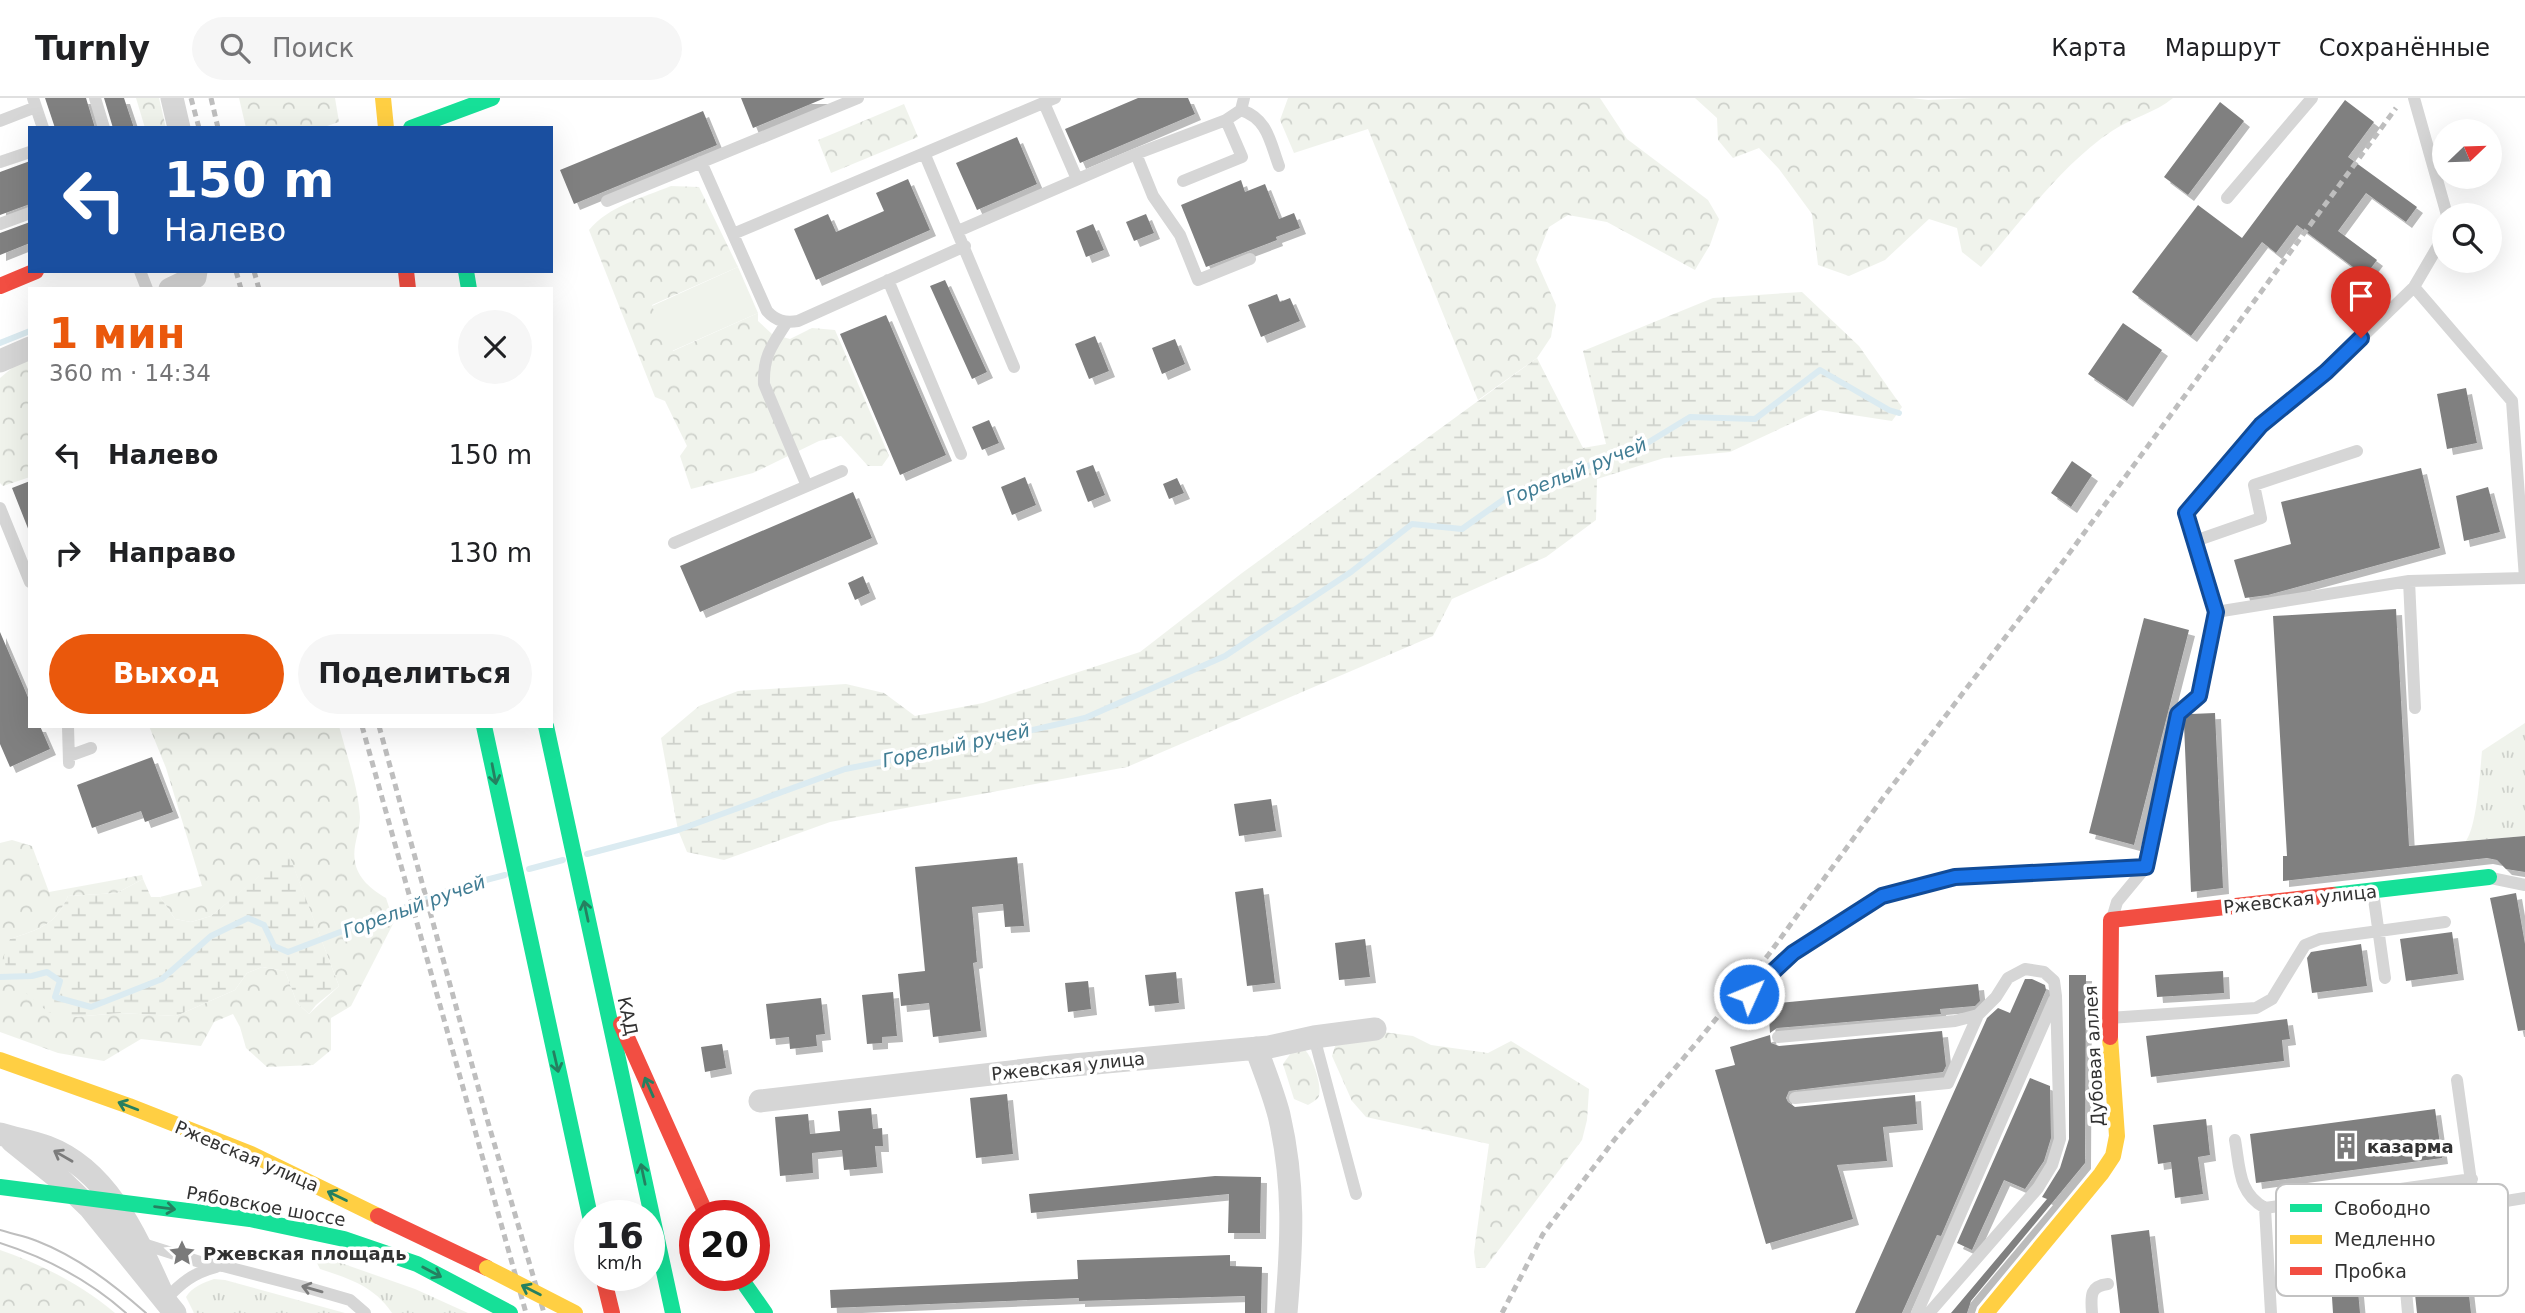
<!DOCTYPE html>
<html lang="ru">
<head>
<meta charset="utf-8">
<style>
	body { margin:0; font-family:"DejaVu Sans",sans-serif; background:#f6f6f6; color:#202124; height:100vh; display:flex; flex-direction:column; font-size:26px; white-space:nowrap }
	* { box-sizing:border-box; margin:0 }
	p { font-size:23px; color:#757577 }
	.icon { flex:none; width:38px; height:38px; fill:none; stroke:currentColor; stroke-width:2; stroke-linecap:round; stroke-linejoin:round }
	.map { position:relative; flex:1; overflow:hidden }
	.sheet { position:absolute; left:28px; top:189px; width:525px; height:441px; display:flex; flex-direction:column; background:#fff; border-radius:0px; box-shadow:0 7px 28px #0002 }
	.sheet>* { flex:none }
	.banner { position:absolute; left:28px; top:28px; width:525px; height:147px; border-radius:0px; box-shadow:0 7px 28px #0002; background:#1a4fa0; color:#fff; overflow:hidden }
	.needle { width:46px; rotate:67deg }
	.buttons { position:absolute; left:2432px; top:21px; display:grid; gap:14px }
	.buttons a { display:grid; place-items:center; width:70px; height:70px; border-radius:50%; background:#fff; box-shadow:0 7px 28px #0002; font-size:35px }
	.speed { position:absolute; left:574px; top:1102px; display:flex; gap:14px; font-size:35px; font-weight:700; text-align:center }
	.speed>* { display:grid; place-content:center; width:91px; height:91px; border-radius:50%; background:#fff; box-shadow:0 7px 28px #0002; line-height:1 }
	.speed small { font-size:18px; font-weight:400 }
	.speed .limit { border:10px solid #d22; background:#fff; color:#111 }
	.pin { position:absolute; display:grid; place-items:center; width:60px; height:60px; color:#fff; margin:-72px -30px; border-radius:50% 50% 50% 0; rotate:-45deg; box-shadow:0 0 7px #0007 }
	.pin .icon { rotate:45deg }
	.me { position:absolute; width:77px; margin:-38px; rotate:46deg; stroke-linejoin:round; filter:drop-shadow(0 0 5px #0008) }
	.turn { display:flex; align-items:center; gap:24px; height:147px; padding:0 21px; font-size:32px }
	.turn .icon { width:91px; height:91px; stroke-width:2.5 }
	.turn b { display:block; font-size:49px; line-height:60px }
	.round { display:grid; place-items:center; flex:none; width:74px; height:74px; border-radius:37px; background:#f6f6f6 }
	.head { display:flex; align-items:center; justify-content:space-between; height:119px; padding:0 21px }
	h1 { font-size:42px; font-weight:600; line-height:52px; color:#ea580c }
	.primary-button { display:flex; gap:14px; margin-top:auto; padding:14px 21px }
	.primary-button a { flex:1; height:80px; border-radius:42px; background:#ea580c; color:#fff; font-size:28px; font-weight:600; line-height:80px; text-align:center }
	.primary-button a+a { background:#f6f6f6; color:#202124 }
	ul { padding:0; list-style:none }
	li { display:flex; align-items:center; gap:21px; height:98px; padding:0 21px }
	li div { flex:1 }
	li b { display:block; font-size:26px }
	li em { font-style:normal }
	header { display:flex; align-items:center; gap:42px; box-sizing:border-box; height:98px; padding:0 35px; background:#fff; border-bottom:2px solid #e0e0e0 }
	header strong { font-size:33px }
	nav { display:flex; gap:38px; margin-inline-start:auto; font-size:24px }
	.search { width:490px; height:63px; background:#f6f6f6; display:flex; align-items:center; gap:18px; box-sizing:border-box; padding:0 24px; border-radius:38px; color:#757577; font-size:26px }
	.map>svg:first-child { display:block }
	.grass { fill:url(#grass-tufts) }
	.forest { fill:url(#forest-crowns) }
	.wetland { fill:url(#wetland-marsh) }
	.pitch { fill:#f0f3ec }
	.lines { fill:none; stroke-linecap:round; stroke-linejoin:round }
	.stream { stroke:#dbebf1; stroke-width:6 }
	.building { fill:#808080; filter:url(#shadow) }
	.lane { stroke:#d6d6d6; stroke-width:12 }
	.street { stroke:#d6d6d6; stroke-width:23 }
	.fast { stroke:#16e098; stroke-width:16 }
	.slow { stroke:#ffcf43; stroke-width:16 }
	.jam { stroke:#f24e42; stroke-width:16 }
	.tram { stroke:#bebebe; stroke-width:2 }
	.rail { stroke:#bebebe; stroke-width:5; stroke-dasharray:7 5; stroke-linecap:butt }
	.fast-bridge { stroke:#16e098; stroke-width:16 }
	.slow-bridge { stroke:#ffcf43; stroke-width:16 }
	.oneway { stroke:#258060 }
	.oneway2 { stroke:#7c7c7c }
	.route-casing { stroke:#114b97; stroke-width:18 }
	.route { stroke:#1a73e8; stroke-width:12 }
	.labels { text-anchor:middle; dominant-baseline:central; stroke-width:7; stroke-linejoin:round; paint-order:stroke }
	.street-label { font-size:18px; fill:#323232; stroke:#fff }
	.poi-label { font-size:18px; font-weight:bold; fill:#323232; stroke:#fff; text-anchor:start }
	.water-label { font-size:19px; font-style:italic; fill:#417d94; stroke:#fff }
	.key { fill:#fff; stroke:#c2c2c2; stroke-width:2 }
	.key-label { font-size:19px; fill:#323232 }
</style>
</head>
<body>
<header>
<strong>Turnly</strong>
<div class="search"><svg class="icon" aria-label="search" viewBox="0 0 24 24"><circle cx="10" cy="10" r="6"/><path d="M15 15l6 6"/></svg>Поиск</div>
<nav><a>Карта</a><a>Маршрут</a><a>Сохранённые</a></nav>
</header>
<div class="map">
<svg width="2525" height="1215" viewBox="0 0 2525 1215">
	<defs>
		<pattern id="grass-tufts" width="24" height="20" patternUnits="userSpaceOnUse" patternTransform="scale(1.75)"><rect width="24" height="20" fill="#f0f3ec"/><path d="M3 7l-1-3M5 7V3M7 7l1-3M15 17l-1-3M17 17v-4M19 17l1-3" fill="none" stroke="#ced1cb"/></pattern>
		<pattern id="forest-crowns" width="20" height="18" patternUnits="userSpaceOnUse" patternTransform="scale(1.75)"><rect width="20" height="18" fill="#f0f3ec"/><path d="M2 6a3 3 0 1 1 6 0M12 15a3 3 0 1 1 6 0" fill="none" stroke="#ced1cb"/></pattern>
		<pattern id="wetland-marsh" width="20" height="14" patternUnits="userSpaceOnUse" patternTransform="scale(1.75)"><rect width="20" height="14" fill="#f0f3ec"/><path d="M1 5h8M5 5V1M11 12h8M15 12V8" fill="none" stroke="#ced1cb"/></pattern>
		<filter id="shadow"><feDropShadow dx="6" dy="6" stdDeviation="0" flood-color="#0004"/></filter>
	</defs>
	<rect width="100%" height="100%" fill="#fff"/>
	<path class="grass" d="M2525 625V738L2466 743C2477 727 2480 675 2482 653Z
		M321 1158 415 1191 468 1215H392C374 1188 350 1181 320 1171L317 1165Z
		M214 1181 225 1182 345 1215H194L186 1199C192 1189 203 1185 214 1181Z"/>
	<path class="forest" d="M136 0H159L166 30H145Z
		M239 0H335L339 24 321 30H246Z
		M1288 0H1600L1627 41 1708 102 1719 121 1710 147 1695 172 1607 124 1568 117 1549 129 1536 162 1556 207 1551 239 1537 260 1478 302 1368 31 1294 55 1280 22Z
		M1695 0H1912L1928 2 1973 0H2173C2155 15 2131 20 2112 33 2062 66 2021 124 1981 169L1962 154 1957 130 1929 121 1885 162 1849 178 1818 167 1812 116 1779 71 1759 50 1733 60 1718 42 1717 20Z
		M904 6 918 39 831 75 818 42Z
		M671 88 699 89 738 169 652 207 673 253 758 215V223L772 236 790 241 812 230 835 232 889 358 882 368H868L841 338 819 343 753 375 691 391 680 358 687 348 665 303 655 299 589 132C609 108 642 100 671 88Z
		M30 259V379L3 388 0 385V280L19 264Z
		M149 628H339C347 658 358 688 360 719 360 733 352 749 355 763 357 780 372 792 386 800L394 824 351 908 331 920V952L313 967 267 969 246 950 240 929 233 916 214 924 201 948 141 941 104 963 58 955 0 934V745L12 742 32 748 49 794 142 777 143 781 117 795 68 798C55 828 39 831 10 841L74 919 120 915 176 918 235 892 247 875 262 869 285 873 297 905 309 916 339 888 288 755 211 818 191 824 175 821 160 799 202 788 166 670Z
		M1383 934 1413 938 1431 947 1488 955 1511 943 1589 991 1587 1022 1582 1042 1485 1170H1476L1474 1154 1489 1046 1366 1019 1352 1003 1332 958 1336 945Z
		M1304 951C1312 957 1324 991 1318 1000 1315 1003 1311 1005 1308 1007L1294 1001 1283 966 1291 955Z
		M0 1152C41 1166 82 1187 115 1215H0Z"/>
	<path class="wetland" d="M1802 194 1859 248 1902 309 1892 323 1820 312 1730 354 1664 360 1597 381 1596 422 1546 459 1452 501 1433 538 1127 669 830 724 724 762 687 754 678 732 661 640 699 608 738 593 846 586 884 595 915 618 983 605 1140 554 1242 475 1537 260 1583 350 1606 346 1583 253 1713 200Z
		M288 754 339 888 316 907 309 916 297 905 285 873 262 869 247 875 235 892 176 918 120 915 74 919 48 914 21 891 6 871 4 858 10 841C39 831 55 828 68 798L117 795 143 781 151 799H160L175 821 191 824 211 818Z"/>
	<path class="pitch" d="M738 169 758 215 672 253 652 208Z"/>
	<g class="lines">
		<path class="stream" d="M0 245 30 233
			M587 756 678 732 845 671 958 649 1085 620 1225 558 1351 474 1412 426 1462 431 1510 397 1644 347 1690 319 1755 321 1820 272 1889 312 1899 315
			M529 771 563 762
			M0 879 32 878 47 874 60 883 55 899 91 909 162 881 211 838 248 820 264 827 274 848 288 854 455 790 505 777"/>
	</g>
	<path class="building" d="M45 0H86L95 30H55Z
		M104 0H124L134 30H113Z
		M741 0H825L753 30Z
		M1138 0H1188L1195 16 1080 65 1065 31Z
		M2345 2 2374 24 2348 59 2417 109 2406 124 2366 95 2338 133 2377 162 2365 178 2297 127 2276 155 2262 144 2191 238 2132 194 2198 107 2242 140Z
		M2220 4 2244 23 2188 97 2164 79Z
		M703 13 717 47 574 106 560 72Z
		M1017 39 1037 86 977 112 956 65Z
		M30 63V106L0 117V74Z
		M908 81 930 132 816 182 794 131 828 116 836 134 884 113 876 95Z
		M1241 82 1245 94 1265 86 1279 121 1294 115 1300 130 1276 139 1277 142 1206 169 1181 107Z
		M1146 116 1154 135 1134 143 1126 124Z
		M30 124V145L0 157V135Z
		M1093 126 1104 152 1086 159 1076 133Z
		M945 182 987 274 972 281 930 188Z
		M1277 196 1280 204 1290 200 1300 223 1261 239 1248 207Z
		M886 217 946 357 900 377 840 236Z
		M2123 225 2162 252 2127 303 2088 276Z
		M1095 238 1109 273 1089 281 1075 246Z
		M1175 241 1185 266 1162 276 1152 250Z
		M2466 290 2477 345 2447 351 2437 296Z
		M989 322 999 345 982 352 972 329Z
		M2072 363 2092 377 2071 409 2051 395Z
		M1093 367 1105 397 1088 404 1076 373Z
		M2421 370 2440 450 2268 497 2245 500 2234 462 2291 446 2281 404Z
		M1025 379 1036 407 1012 417 1001 389Z
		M1177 380 1184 395 1169 401 1163 386Z
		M30 383V433H29L12 390Z
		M2488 389 2500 434 2464 443 2456 398Z
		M853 394 872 440 700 514 680 468Z
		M863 478 870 495 855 502 848 485Z
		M2396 511 2409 748 2525 738V774L2506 771 2497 762 2487 760 2283 783V758H2287L2273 518Z
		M2144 520 2189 532 2134 747 2089 735Z
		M0 534 30 604V628H40L50 651 10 669 0 646Z
		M2215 615 2223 790 2191 794 2184 626 2185 621 2191 616Z
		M152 659 173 714 145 724 141 713 92 730 77 687Z
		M1271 701 1276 733 1239 738 1234 706Z
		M1017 759 1024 828 1005 829 1003 806 972 809 977 864 973 865 981 933 933 939 929 905 901 908 898 876 925 873 915 769Z
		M1263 790 1275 885 1247 888 1235 794Z
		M2516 795 2525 846V932L2518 933 2490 800Z
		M2452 834 2458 876 2406 883 2400 841Z
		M1365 841 1370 879 1339 882 1335 845Z
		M2361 846 2367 888 2312 895 2307 860 2311 854Z
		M2223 873 2224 895 2157 899 2155 877Z
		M1176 874 1179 905 1149 908 1145 877Z
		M2069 877H2086L2085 1065 1971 1203 1967 1215H1951L2047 1101 2042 1099 2060 1070 2069 1041Z
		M2025 881H2032L2045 887 2046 892 1941 1138 1937 1137 1902 1215H1855L1987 920 1998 910 2010 915Z
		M1088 883 1091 911 1068 914 1065 885Z
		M1978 886 1980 903 1975 908 1940 911 1941 916 1777 930 1770 935 1768 906Z
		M893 894 897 938 882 939V945L867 946 862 897Z
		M821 900 825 936 816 937 817 948 790 951 789 939 770 941 766 906Z
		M2287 921 2290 941 2282 942 2284 963 2151 979 2146 938Z
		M1942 933 1946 968 1943 974 1789 993 1786 1000 1788 1004 1795 1009 1915 997 1917 1026 1883 1029 1887 1063 1837 1067 1853 1121 1766 1146 1715 972 1735 967 1730 949 1770 937 1771 945 1779 948Z
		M722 946 726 970 705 974 701 949Z
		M2030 980 2050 988 2051 1040 2044 1063 2025 1091 2004 1082 1972 1152 1957 1145Z
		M1007 996 1013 1056 976 1060 970 1000Z
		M871 1010 873 1031 882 1030 883 1048H875L877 1069 844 1072 842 1052 812 1055 813 1075 780 1078 775 1019 808 1016 810 1036 840 1033 838 1013Z
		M2435 1011 2442 1060 2256 1085 2250 1036Z
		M2206 1021 2210 1057 2198 1059 2203 1096 2175 1100 2171 1064 2158 1066 2153 1027Z
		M1215 1078 1261 1079 1260 1135H1228L1229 1096 1031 1115 1029 1096Z
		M2149 1132 2159 1215H2120L2111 1137Z
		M1230 1157V1168L1262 1169 1261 1215H1245V1198L1079 1203V1200L831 1210 830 1192 1078 1181 1077 1162Z
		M2466 1171 2471 1215H2417L2413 1177Z
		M2357 1182 2360 1215H2333L2331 1184Z"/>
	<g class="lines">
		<path class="lane" d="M33 0 43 30
			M95 0 104 30
			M2414 0 2447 117
			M1044 5 1077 81
			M1241 12C1268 21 1270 44 1279 68
			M0 23 36 9
			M1136 56 1153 98 1180 137 1198 182 1250 161
			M925 57 1014 269
			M0 64 30 54
			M701 64 767 213C776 223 785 225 798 223L965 148
			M1183 83 1242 59 1226 22
			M2227 100 2312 0
			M607 103 858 0
			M0 126 30 115
			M958 133 1136 56 1226 22 1241 12 1244 0
			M733 136 1055 0
			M140 173 147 191
			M888 182 961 356
			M2414 189 2512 303 2525 480 2409 483 2415 610
			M787 224C772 247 763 258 764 286L807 388
			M0 410 30 484
			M2195 443 2261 420 2254 387 2357 353
			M674 445 842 373
			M2216 514 2409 483
			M68 628 69 665
			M69 658 91 650
			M2491 780 2525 787
			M2373 794 2385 880
			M2112 821 2117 804 2146 769 2177 616 2199 598 2216 514 2186 415 2261 327 2326 274 2414 189 2445 136
			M1749 896 1793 854 1882 798 1955 779 2146 769
			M2109 920 2256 910 2272 901 2305 847 2320 841 2445 824
			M1314 939 1356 1096
			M1778 939 1955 923 1978 917
			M1795 1000 1948 985 1978 917 1996 899 2008 880 2025 871 2044 874 2054 883 2056 898 2060 1041 2052 1067 2038 1090 1929 1215
			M2235 1042C2240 1070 2238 1095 2265 1110L2472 1081
			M2475 1108 2525 1100
			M2265 1110 2271 1215
			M140 1145 200 1164 223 1168 312 1191 350 1202 365 1215
			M165 1202C181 1185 193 1175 216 1169
			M1917 1215 2054 902
			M2092 1215C2091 1199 2089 1188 2108 1186
			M2408 1215 2403 1158 2462 1153 2472 1146 2478 1134 2457 982"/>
		<path class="street" d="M172 0 179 30
			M170 191 195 179 196 173
			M0 263 30 250
			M1256 950C1264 972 1273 994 1279 1017 1295 1086 1292 1145 1286 1215
			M760 1003 1052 969 1269 949 1314 939 1375 931
			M0 1036C15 1041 32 1043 47 1049 111 1073 139 1145 165 1202
			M12 1043 63 1084 90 1110 175 1215"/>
		<path class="fast" d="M466 173 469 191
			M484 628 590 1118
			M546 628 673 1215
			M2333 797 2489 779
			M739 1178 765 1215"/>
		<path class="slow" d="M383 0 386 30
			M0 962 129 1008 251 1056 378 1118
			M1986 1215 2101 1076 2113 1058 2117 1038 2110 939"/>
		<path class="jam" d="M406 173 408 191
			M0 188 36 173
			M621 926 707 1118
			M2110 939 2111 822 2333 797
			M378 1118 487 1170
			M603 1178 612 1215"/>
		<path class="tram" d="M0 1132C12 1136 25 1138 37 1143 78 1159 113 1186 146 1215
			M0 1145C47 1160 89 1182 126 1215"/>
		<path class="rail" d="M191 0 199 30
			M211 0 218 30
			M236 173 241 191
			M254 173 259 191
			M362 628 526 1215
			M379 628 485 1014 544 1215
			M1502 1215 1543 1136 1615 1041 1698 943 1769 856 1883 700 2065 461 2396 10"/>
		<path class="fast-bridge" d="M411 30 492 0
			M0 1089 250 1121 344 1141 417 1166 510 1215"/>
		<path class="slow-bridge" d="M487 1170 575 1215"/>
	</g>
	<defs><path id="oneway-shaft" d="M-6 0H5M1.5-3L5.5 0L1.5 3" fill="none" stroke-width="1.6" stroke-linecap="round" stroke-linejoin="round" transform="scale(1.75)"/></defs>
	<g class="oneway">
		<use href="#oneway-shaft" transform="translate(494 676) rotate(79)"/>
		<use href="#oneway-shaft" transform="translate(586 813) rotate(-102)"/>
		<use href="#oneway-shaft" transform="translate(556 964) rotate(77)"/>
		<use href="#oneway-shaft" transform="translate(649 989) rotate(-114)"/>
		<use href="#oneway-shaft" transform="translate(128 1008) rotate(-159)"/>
		<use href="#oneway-shaft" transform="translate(643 1076) rotate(-102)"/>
		<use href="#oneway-shaft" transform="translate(337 1098) rotate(-154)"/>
		<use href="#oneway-shaft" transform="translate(165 1110) rotate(7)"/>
		<use href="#oneway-shaft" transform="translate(432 1174) rotate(28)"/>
		<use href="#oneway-shaft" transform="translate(531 1192) rotate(-153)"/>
	</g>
	<g class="oneway2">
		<use href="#oneway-shaft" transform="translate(63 1058) rotate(-150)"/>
		<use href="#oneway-shaft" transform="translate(312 1191) rotate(-164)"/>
	</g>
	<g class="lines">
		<defs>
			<path id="route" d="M1749 896 1793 855 1882 798 1955 779 2146 769 2178 616 2199 598 2216 514 2186 415 2261 327 2326 274 2361 240"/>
		</defs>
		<use href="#route" class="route-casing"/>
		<use href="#route" class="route"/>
	</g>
	<defs>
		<symbol id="building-bare" viewBox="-9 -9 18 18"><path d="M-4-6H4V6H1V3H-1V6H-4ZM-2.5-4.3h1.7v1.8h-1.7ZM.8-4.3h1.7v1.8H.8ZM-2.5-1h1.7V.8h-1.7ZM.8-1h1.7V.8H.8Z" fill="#7a7a7a" stroke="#fff" stroke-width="2.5" paint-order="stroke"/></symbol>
		<symbol id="sight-bare" viewBox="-9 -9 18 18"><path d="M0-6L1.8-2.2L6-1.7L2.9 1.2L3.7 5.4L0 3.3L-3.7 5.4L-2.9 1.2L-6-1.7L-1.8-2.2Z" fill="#7a7a7a" stroke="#fff" stroke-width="2.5" paint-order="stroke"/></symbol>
	</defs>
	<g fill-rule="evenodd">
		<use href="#building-bare" x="2327" y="1029" width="38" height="38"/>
		<use href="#sight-bare" x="163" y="1136" width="38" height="38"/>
	</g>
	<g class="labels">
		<g class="street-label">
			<text transform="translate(2300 801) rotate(-6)">Ржевская улица</text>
			<text transform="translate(628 918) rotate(78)">КАД</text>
			<text transform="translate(2094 958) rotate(-93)">Дубовая аллея</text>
			<text transform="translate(1068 968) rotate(-6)">Ржевская улица</text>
			<text transform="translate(247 1058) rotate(23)">Ржевская улица</text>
			<text transform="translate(266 1108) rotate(10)">Рябовское шоссе</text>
		</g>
		<g class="poi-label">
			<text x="2367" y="1048">казарма</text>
			<text x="203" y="1155">Ржевская площадь</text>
		</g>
		<g class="water-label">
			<text transform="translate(1576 373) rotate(-22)">Горелый ручей</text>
			<text transform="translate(956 647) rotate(-12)">Горелый ручей</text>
			<text transform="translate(414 808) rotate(-20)">Горелый ручей</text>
		</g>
	</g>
	<rect x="2276" y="1086" width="232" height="112" rx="10" class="key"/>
	<rect x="2290" y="1106" width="32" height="8" fill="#16e098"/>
	<rect x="2290" y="1137" width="32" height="9" fill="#ffcf43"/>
	<rect x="2290" y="1169" width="32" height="8" fill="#f24e42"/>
	<g class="key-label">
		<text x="2334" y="1117">Свободно</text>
		<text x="2334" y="1148">Медленно</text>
		<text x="2334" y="1180">Пробка</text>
	</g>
</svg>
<div class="buttons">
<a><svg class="needle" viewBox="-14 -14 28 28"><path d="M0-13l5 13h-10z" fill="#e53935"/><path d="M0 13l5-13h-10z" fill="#757577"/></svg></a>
<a><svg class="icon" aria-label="search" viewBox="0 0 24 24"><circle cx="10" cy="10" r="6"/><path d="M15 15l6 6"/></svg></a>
</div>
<div class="speed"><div>16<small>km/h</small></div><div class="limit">20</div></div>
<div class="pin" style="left:2361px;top:240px;background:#d93025"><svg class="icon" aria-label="arrive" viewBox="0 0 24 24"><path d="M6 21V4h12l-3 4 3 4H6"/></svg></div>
<svg class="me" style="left:1749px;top:896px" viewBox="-20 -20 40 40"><circle r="17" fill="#1a73e8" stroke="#fff" stroke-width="3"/><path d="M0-11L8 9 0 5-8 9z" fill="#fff"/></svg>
<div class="banner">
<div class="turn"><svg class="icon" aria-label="left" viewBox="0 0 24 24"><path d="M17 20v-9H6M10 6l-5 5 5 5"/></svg><div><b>150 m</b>Налево</div></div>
</div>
<section class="sheet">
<div class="head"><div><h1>1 мин</h1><p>360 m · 14:34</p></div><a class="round"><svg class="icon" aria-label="close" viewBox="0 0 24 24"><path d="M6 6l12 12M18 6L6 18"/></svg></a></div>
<ul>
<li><svg class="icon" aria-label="left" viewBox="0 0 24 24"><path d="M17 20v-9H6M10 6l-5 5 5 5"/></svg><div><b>Налево</b></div><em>150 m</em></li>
<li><svg class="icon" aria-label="right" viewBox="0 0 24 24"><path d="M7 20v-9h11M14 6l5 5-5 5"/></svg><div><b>Направо</b></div><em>130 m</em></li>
</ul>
<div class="primary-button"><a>Выход</a><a>Поделиться</a></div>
</section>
</div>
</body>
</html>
